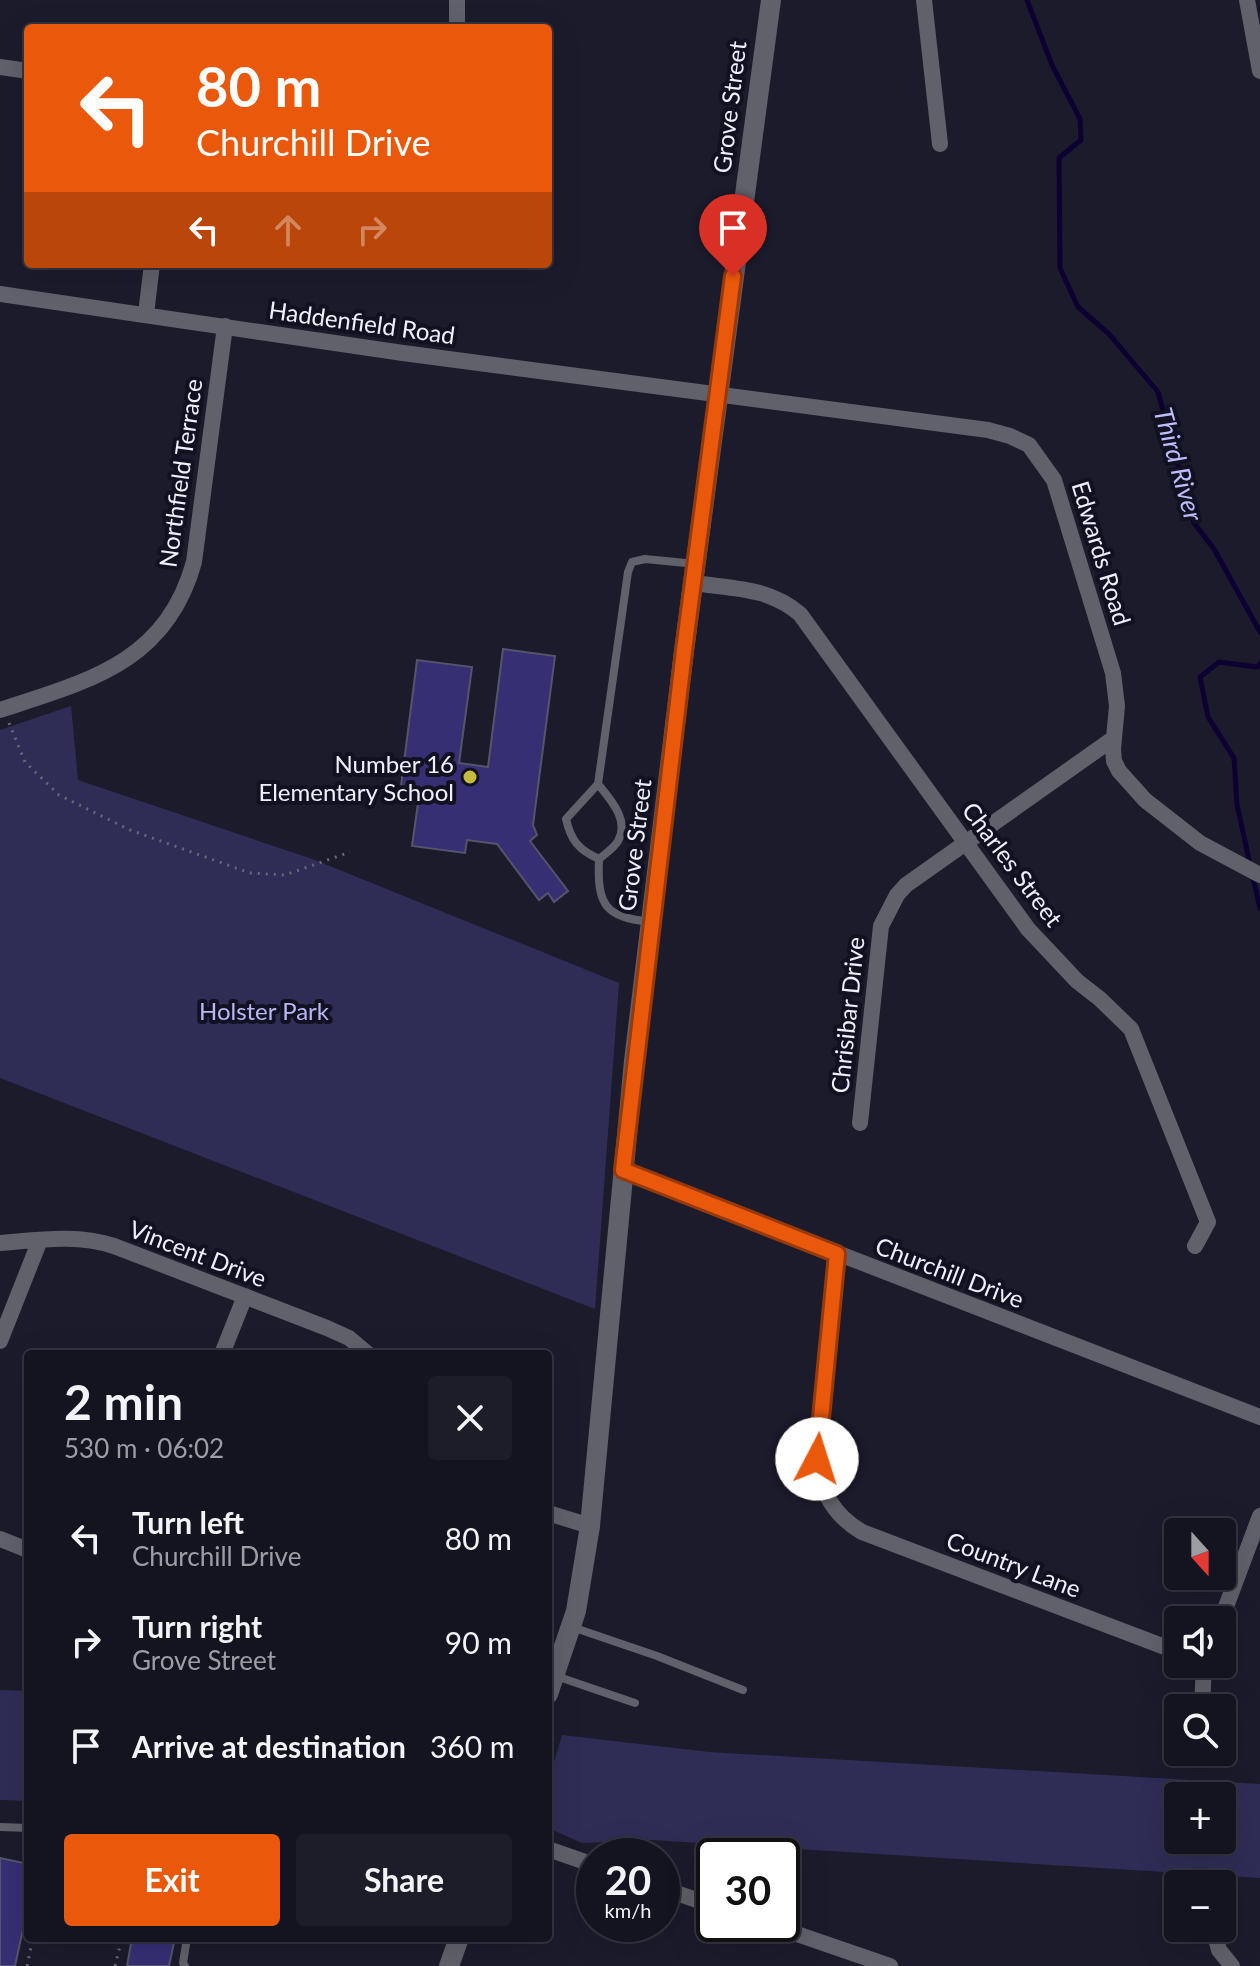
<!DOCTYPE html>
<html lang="en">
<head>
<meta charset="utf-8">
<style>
	body { margin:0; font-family:Lato,sans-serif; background:#1d1d2a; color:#f1f3f6; height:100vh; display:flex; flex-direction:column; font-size:30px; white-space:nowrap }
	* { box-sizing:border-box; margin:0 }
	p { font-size:26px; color:#9d9ea5 }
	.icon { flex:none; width:44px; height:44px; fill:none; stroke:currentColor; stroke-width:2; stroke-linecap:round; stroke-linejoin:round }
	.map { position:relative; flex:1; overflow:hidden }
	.details { position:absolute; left:24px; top:1350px; width:528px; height:592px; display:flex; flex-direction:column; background:#141421; border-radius:8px; box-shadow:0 8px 32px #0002,0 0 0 2px #33333f }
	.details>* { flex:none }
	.guide { position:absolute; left:24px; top:24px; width:528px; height:244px; border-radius:8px; box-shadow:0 8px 32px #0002,0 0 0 2px #33333f; background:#ea580c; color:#fff; overflow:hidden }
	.needle { width:52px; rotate:159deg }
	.tools { position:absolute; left:1164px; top:1518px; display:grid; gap:16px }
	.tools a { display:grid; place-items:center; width:72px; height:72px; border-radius:8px; background:#141421; box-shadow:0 8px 32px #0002,0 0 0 2px #33333f; font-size:40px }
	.speed { position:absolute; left:576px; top:1838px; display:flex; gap:16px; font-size:40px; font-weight:700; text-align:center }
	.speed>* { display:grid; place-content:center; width:104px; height:104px; border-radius:50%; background:#141421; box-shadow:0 8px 32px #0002,0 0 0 2px #33333f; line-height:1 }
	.speed small { font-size:20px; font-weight:400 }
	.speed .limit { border:4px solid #111; border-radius:12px; background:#fff; color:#111 }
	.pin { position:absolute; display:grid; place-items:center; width:68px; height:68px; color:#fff; margin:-82px -34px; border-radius:50% 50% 50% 0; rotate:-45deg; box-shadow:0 0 8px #0007 }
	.pin .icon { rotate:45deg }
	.me { position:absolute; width:88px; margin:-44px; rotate:5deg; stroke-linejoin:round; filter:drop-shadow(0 0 6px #0008) }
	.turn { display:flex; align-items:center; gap:28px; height:168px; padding:0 40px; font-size:36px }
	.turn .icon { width:104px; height:104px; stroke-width:2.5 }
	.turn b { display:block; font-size:56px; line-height:68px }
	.lanes { display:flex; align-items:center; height:76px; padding:0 40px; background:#0003; justify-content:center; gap:40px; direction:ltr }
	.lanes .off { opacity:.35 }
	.round { display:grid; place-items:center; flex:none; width:84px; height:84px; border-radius:8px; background:#1d1d2a }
	.headline { display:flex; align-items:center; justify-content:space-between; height:136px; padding:0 40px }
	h1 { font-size:48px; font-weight:700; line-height:60px }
	.cta { display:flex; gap:16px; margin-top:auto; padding:16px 40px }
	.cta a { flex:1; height:92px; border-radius:8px; background:#ea580c; color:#fff; font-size:32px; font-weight:700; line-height:92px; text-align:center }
	.cta a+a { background:#1d1d2a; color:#f1f3f6 }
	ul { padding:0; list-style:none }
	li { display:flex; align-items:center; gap:24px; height:104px; padding:0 40px }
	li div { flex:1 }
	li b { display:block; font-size:30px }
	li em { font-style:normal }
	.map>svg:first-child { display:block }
	.green { fill:#2f2d56; fill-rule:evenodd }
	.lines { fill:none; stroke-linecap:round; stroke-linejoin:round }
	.stream { stroke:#0d0132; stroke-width:5 }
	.building { fill:#362f74; stroke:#54556a; stroke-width:2 }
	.path { stroke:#676777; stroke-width:3; stroke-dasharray:2 6; stroke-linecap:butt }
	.service { stroke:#61616b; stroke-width:8 }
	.minor { stroke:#61616b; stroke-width:16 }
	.tertiary { stroke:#61616b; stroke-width:20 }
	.route-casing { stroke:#983908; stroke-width:20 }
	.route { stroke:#ea580c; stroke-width:14 }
	.poi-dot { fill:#c7bb3c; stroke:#121122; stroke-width:3 }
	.labels { text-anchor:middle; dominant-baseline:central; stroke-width:8; stroke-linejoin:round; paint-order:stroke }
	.street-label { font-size:24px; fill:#eff0fc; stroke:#121122 }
	.poi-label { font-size:24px; fill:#eff0fc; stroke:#121122; text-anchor:end }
	.park-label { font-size:24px; fill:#b7b7f5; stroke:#121122 }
	.water-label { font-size:26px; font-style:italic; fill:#bcbdfa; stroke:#121122 }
</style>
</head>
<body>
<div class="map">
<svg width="1260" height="1966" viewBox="0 0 1260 1966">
	<rect width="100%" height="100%" fill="#1b1b2c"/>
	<path class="green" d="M71 706 78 780 315 860 619 983 595 1309 0 1078V730Z
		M0 1690 28 1691V1801L0 1800Z
		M562 1735 709 1752 1260 1784V1878L653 1840 582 1843 548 1828V1782ZM1222 1796V1840H1178V1796Z"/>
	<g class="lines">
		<path class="stream" d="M1027 0 1052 65 1080 119 1081 140 1059 158 1060 268 1078 307 1109 334 1158 392 1194 523 1214 549 1260 632
			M1250 864 1237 805 1234 758 1208 717 1200 677 1219 662 1257 667 1260 664
			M1253 878 1260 908"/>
	</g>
	<path class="building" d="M503 649 555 656 533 825 537 835 530 841 568 891 554 902 548 893 539 900 497 844 467 840 465 853 412 846 420 789 401 786 417 660 472 667 459 763 488 767Z
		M0 1858 28 1864V1906L15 1966H0Z
		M132 1938H175L169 1966H127Z"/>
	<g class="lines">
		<path class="path" d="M9 723 25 762 59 795 130 830 250 873 285 875 350 852
			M27 1966 33 1938
			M115 1966 122 1938"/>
		<path class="service" d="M598 784 566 819C571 841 579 850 599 859
			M651 922C605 917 597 906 599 859 605 854 614 848 618 841 630 820 610 799 598 784L628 572 632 562 645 559 696 564
			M572 1627 657 1656 743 1690
			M556 1676 635 1703
			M0 1827 28 1828
			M185 1966 183 1963 187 1938"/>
		<path class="minor" d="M924 0 940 144
			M1247 0 1260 71
			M457 28V0
			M0 67 28 71
			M0 294 403 353 988 430 1010 436 1029 445 1054 480 1113 673 1117 706 1113 749 1114 761 1119 771 1145 800 1200 843 1260 875
			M146 314 152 264
			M694 583C734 589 768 587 800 614L1028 929 1077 981 1100 999 1131 1029 1208 1222 1195 1246
			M0 710C88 681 166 663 194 562L225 326
			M860 1123 881 926 897 895 906 885 1114 738
			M623 1170 1260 1417
			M0 1243C39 1240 76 1234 114 1246L327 1328 349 1338 368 1354
			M837 1254 817 1459C820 1491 833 1515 862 1532L1178 1652
			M0 1341 40 1240
			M222 1354 245 1296
			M548 1513 590 1526
			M0 1539 28 1550
			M1221 1620 1260 1516
			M1202 1708 1204 1664
			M1202 1752V1757
			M548 1849 594 1865
			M662 1888 714 1906
			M768 1924 890 1966
			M1213 1928 1219 1950 1232 1966"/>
		<path class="tertiary" d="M548 1694 576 1611 590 1526 634 1061 684 651 771 0
			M449 1966 459 1938"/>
	</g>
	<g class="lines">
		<defs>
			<path id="route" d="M733 276 684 651 623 1170 837 1254 817 1459"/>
		</defs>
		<use href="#route" class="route-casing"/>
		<use href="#route" class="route"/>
	</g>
	<circle class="poi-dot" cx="470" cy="777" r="8"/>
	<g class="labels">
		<g class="street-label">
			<text transform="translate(729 107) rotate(-83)">Grove Street</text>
			<text transform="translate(362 322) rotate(8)">Haddenfield Road</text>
			<text transform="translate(180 473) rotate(-82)">Northfield Terrace</text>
			<text transform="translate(1102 553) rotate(73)">Edwards Road</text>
			<text transform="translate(634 845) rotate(-83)">Grove Street</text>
			<text transform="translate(1013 864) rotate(53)">Charles Street</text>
			<text transform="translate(847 1015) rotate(-84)">Chrisibar Drive</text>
			<text transform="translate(198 1253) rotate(21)">Vincent Drive</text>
			<text transform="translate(950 1272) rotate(21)">Churchill Drive</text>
			<text transform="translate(1014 1564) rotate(21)">Country Lane</text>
		</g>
		<g class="poi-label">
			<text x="454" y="763">Number 16<tspan x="454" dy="28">Elementary School</tspan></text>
		</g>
		<g class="park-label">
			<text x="264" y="1010">Holster Park</text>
		</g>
		<g class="water-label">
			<text transform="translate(1179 464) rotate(74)">Third River</text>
		</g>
	</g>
</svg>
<div class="tools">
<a><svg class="needle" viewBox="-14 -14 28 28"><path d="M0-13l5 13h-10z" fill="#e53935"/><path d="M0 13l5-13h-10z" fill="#9d9ea5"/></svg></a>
<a><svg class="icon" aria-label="sound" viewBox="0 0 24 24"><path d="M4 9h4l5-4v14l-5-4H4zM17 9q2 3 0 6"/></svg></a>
<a><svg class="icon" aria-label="search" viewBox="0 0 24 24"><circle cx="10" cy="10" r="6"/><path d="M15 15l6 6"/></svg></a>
<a>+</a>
<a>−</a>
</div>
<div class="speed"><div>20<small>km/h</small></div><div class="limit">30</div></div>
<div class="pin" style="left:733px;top:276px;background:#d93025"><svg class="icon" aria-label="arrive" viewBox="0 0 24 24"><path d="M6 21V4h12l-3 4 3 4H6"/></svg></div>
<svg class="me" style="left:817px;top:1459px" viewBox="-20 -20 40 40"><circle r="19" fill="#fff"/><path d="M0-13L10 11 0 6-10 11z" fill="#ea580c"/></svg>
<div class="guide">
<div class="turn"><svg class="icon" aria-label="left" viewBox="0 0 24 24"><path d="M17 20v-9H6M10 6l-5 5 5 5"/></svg><div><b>80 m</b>Churchill Drive</div></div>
<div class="lanes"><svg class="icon" aria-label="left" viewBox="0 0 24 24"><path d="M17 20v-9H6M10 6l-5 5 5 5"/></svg><svg class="icon off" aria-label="ahead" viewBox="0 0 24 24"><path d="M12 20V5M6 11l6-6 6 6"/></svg><svg class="icon off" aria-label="right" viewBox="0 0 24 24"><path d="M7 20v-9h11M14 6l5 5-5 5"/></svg></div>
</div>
<section class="details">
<div class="headline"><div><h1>2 min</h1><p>530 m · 06:02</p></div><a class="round"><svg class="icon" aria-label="close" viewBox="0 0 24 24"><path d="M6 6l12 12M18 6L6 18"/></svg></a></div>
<ul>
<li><svg class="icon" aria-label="left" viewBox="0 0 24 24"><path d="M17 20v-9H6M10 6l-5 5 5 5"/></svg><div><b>Turn left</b><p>Churchill Drive</p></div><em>80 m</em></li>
<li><svg class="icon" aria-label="right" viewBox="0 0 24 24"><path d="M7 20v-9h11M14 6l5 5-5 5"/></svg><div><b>Turn right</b><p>Grove Street</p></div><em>90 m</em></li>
<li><svg class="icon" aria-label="arrive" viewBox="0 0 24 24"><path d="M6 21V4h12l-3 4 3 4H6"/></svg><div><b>Arrive at destination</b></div><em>360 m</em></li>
</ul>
<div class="cta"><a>Exit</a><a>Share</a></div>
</section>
</div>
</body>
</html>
